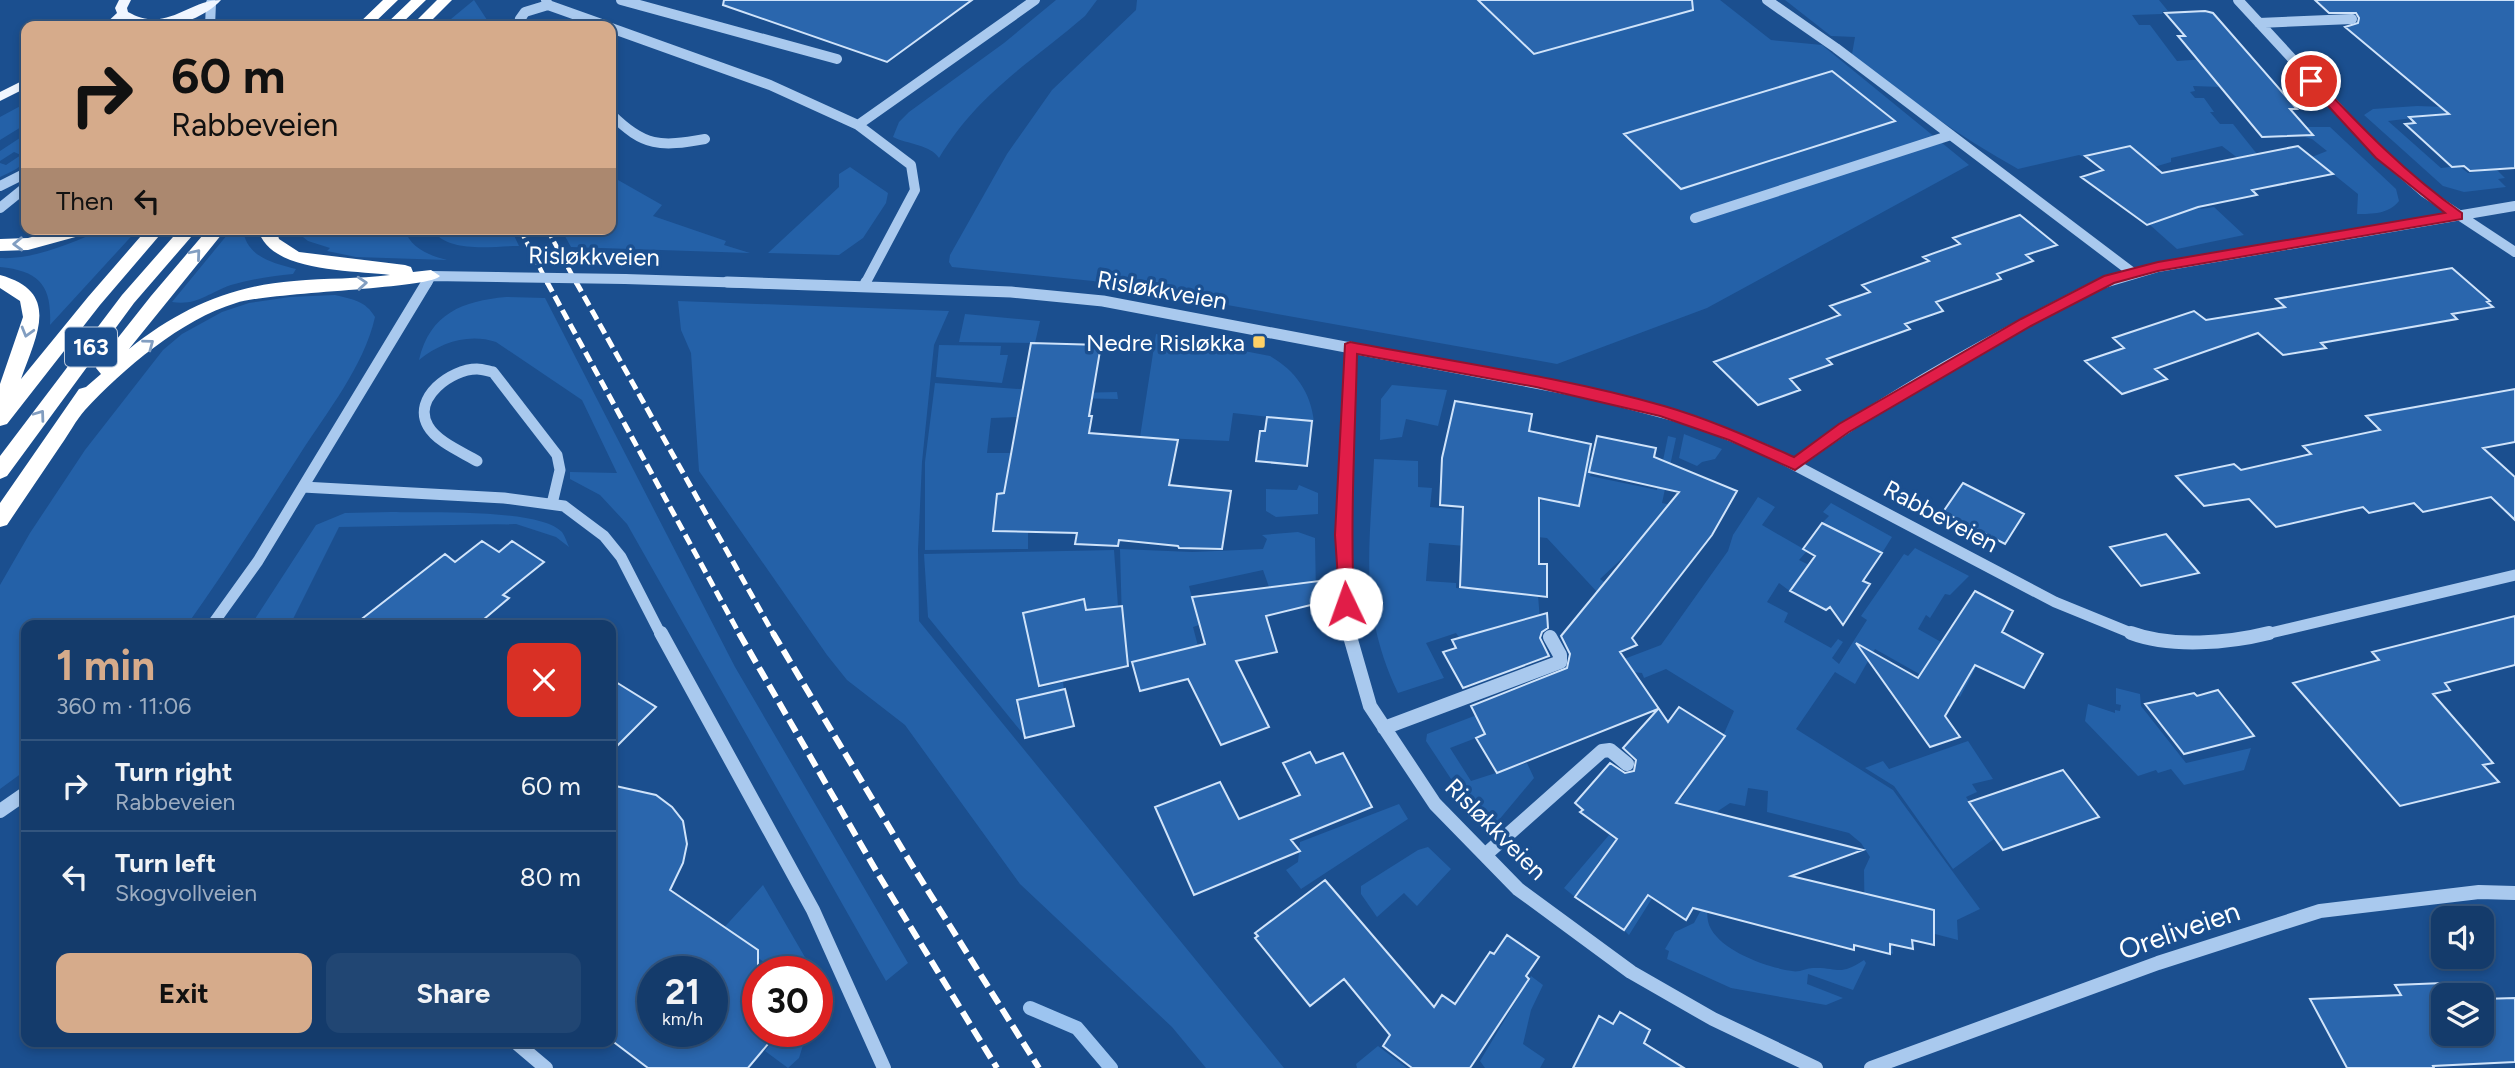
<!DOCTYPE html>
<html lang="en">
<head>
<meta charset="utf-8">
<style>
	body { margin:0; font-family:Figtree,sans-serif; background:#214673; color:#f1f3f6; height:100vh; display:flex; flex-direction:column; font-size:26px; white-space:nowrap }
	* { box-sizing:border-box; margin:0 }
	p { font-size:23px; color:#9dadc1 }
	.icon { flex:none; width:38px; height:38px; fill:none; stroke:currentColor; stroke-width:2; stroke-linecap:round; stroke-linejoin:round }
	.map { position:relative; flex:1; overflow:hidden }
	.sheet { position:absolute; left:21px; top:620px; width:595px; height:427px; display:flex; flex-direction:column; background:#143b6b; border-radius:14px; box-shadow:0 4px 10px #0003,0 0 0 2px #33557e }
	.sheet>* { flex:none }
	.top-card { position:absolute; left:21px; top:21px; width:595px; height:214px; border-radius:14px; box-shadow:0 4px 10px #0003,0 0 0 2px #33557e; background:#d6ab8b; color:#111; overflow:hidden }
	.tools { position:absolute; left:2431px; top:906px; display:grid; gap:14px }
	.tools a { display:grid; place-items:center; width:63px; height:63px; border-radius:14px; background:#143b6b; box-shadow:0 4px 10px #0003,0 0 0 2px #33557e; font-size:35px }
	.speed { position:absolute; left:637px; top:956px; display:flex; gap:14px; font-size:35px; font-weight:700; text-align:center }
	.speed>* { display:grid; place-content:center; width:91px; height:91px; border-radius:50%; background:#143b6b; box-shadow:0 4px 10px #0003,0 0 0 2px #33557e; line-height:1 }
	.speed small { font-size:18px; font-weight:400 }
	.speed .limit { border:10px solid #d22; background:#fff; color:#111 }
	.pin { position:absolute; display:grid; place-items:center; width:60px; height:60px; color:#fff; margin:-30px; border:4px solid #fff; border-radius:50%; box-shadow:0 2px 7px #0007 }
	.me { position:absolute; width:77px; margin:-38px; rotate:357deg; stroke-linejoin:round; filter:drop-shadow(0 0 5px #0008) }
	.turn { display:flex; align-items:center; gap:24px; height:147px; padding:0 35px; font-size:32px }
	.turn .icon { width:91px; height:91px; stroke-width:2.5 }
	.turn b { display:block; font-size:49px; line-height:60px }
	.then { display:flex; align-items:center; height:66px; padding:0 35px; background:#0003; gap:14px; font-size:26px }
	.round { display:grid; place-items:center; flex:none; width:74px; height:74px; border-radius:14px; background:#214673 }
	.overview { display:flex; align-items:center; justify-content:space-between; height:119px; padding:0 35px }
	h1 { font-size:42px; font-weight:700; line-height:52px; color:#d6ab8b }
	.action { display:flex; gap:14px; margin-top:auto; padding:14px 35px }
	.action a { flex:1; height:80px; border-radius:14px; background:#d6ab8b; color:#111; font-size:28px; font-weight:700; line-height:80px; text-align:center }
	.action a+a { background:#214673; color:#f1f3f6 }
	ul { padding:0; list-style:none }
	li { display:flex; align-items:center; gap:21px; height:91px; padding:0 35px; border-top:2px solid #33557e }
	li div { flex:1 }
	li b { display:block; font-size:26px }
	li em { font-style:normal }
	.map>svg:first-child { display:block }
	.green { fill:#2461a8 }
	.lines { fill:none; stroke-linecap:round; stroke-linejoin:round }
	.stream { stroke:#9cc4f0; stroke-width:14 }
	.building { fill:#2a66ad; stroke:#cfe3fa; stroke-width:2; fill-rule:evenodd }
	.minor-far2 { stroke:#a9c9ee; stroke-width:10 }
	.minor-far1 { stroke:#a9c9ee; stroke-width:11 }
	.minor { stroke:#a9c9ee; stroke-width:14 }
	.major { fill:#f0f6ff; fill-rule:evenodd }
	.highway { fill:#fff; fill-rule:evenodd }
	.rail-far2 { stroke:#fff; stroke-width:4.5; stroke-dasharray:10 4.5; stroke-linecap:butt }
	.rail-far1 { stroke:#fff; stroke-width:5; stroke-dasharray:11 5; stroke-linecap:butt }
	.rail { stroke:#fff; stroke-width:6; stroke-dasharray:14 6; stroke-linecap:butt }
	.minor-bridge { stroke:#a9c9ee; stroke-width:10 }
	.oneway { stroke:#829ec1 }
	.route { fill:#e11d48; stroke:#92132f; stroke-width:2 }
	.poi-dot { fill:#ffd166; stroke:#1b4f8f; stroke-width:2.5 }
	.labels { text-anchor:middle; dominant-baseline:central; stroke-width:7; stroke-linejoin:round; paint-order:stroke }
	.shield { fill:#1b4f8f; stroke:#bbcadd; stroke-width:2 }
	.shield-label { font-size:23px; font-weight:bold; fill:#fff }
	.street-label { font-size:24px; fill:#fff; stroke:#1b4f8f }
	.poi-label { font-size:24px; fill:#fff; stroke:#1b4f8f; text-anchor:end }
	.near-street-label { font-size:28px; fill:#fff; stroke:#1b4f8f }
</style>
</head>
<body>
<div class="map">
<svg width="2515" height="1068" viewBox="0 0 2515 1068">
	<rect width="100%" height="100%" fill="#1b4f8f"/>
	<path class="green" d="M474 0 491 26H454L451 19Z
		M1056 0H1097L1085 16C1029 64 978 93 939 158 931 145 907 144 893 137L899 122 909 112 1004 43Z
		M1137 0H1720L1771 40 1822 45 1969 165 1707 308 1557 364 1093 281 952 267 949 262 950 255 1007 154 1052 90 1136 10Z
		M1785 0H2159L2168 11H2163L2162 14 2132 15 2139 25H2150L2177 61 2206 59 2221 87 2193 86 2195 91 2190 92 2195 98H2204L2214 112H2210L2220 124H2233L2261 159H2239L2222 146 2171 158V162L2154 167 2201 209 2214 207 2244 235 2177 249 2150 225 2175 214 2110 166 2079 155 2018 169C1959 136 1904 97 1852 54L1855 37 1831 36Z
		M26 103V124L0 140V117Z
		M2417 106 2446 107 2455 113 2388 121 2441 168 2459 166 2468 173 2495 168 2505 178 2498 179 2506 187 2464 192 2443 186 2364 115 2373 109Z
		M2307 127H2330L2396 189 2399 201C2389 214 2372 214 2357 214L2358 194 2312 157 2327 151 2312 139 2305 137 2314 135Z
		M26 134C26 164 28 164 0 177V163L6 165 21 155 14 152 0 161V151Z
		M850 167 888 193 886 203 863 238 839 255 768 253 839 187V174Z
		M611 176 662 205 653 216 726 241 724 245 750 253 571 247 561 229H611Z
		M105 229H138L50 325C52 286 40 271 0 267V258C35 260 73 242 105 229Z
		M232 229H243C246 257 273 263 296 269L293 274C272 276 251 279 231 285 208 293 197 306 172 302Z
		M293 229H405C409 248 431 256 447 260L356 257 327 251 330 248 308 241Z
		M431 229H511L519 246C491 246 449 254 431 229Z
		M335 295C352 299 366 301 375 317 364 366 327 412 300 454 263 511 227 569 187 625H26V770L0 789V585L30 533 85 450 163 350 182 334 222 312 249 303 290 297Z
		M506 297 545 298 735 667 908 963 886 981 627 524 600 495 570 479V472L617 473 582 400 496 342C469 333 441 342 419 360 430 313 463 301 506 297Z
		M678 301 949 311 934 345 922 462 918 550 919 621 1284 1068H1206L1172 1027 1020 884 905 725 847 680 827 655 699 471 691 353 681 330Z
		M965 314 1040 321 1035 343 959 342Z
		M1156 334 1270 356C1296 371 1311 393 1314 422L1233 413 1229 441 1140 437Z
		M939 345 1001 346 1000 355H1008L1002 383 936 377Z
		M935 383 1075 393 1117 392 1118 399 1064 398 1019 417 991 418 987 453H1016L1074 493 997 495 993 532 1028 531V549L925 550V462Z
		M1392 385 1447 390 1438 426 1406 419 1402 437 1380 440 1381 399Z
		M1684 434 1722 449 1715 459 1702 462 1697 466 1679 458Z
		M1668 436 1676 438 1662 503 1671 505 1644 538 1600 579 1607 584 1598 593 1547 538 1537 537 1538 552 1429 543 1426 581 1456 583V588L1538 595 1540 621 1460 639 1456 633 1426 643 1444 678 1398 693C1358 609 1370 548 1374 459L1418 461V487L1432 488 1430 507 1486 512 1535 510 1563 468 1569 452 1594 459 1590 476 1657 490Z
		M1299 485 1318 493V514L1276 517 1266 511V489L1297 490Z
		M1758 497 1775 507 1762 525 1807 551 1799 560 1809 565 1791 592 1779 583 1767 602 1788 613 1784 622 1831 648 1838 639 1843 642 1832 658 1839 664 1867 620 1861 616 1904 554 1908 556 1915 548 1969 576 1950 595 1945 594 1930 618 1926 615 1918 629 1941 642 1938 647 1976 667 1960 697 1875 649 1855 684 1835 672 1796 729 1893 790 1980 909 1957 920 1958 940 1935 934 1934 945 1914 940V949L1892 944 1893 954 1865 944 1864 870 1870 857 1861 843 1849 833 1767 812 1768 791 1748 788 1745 806 1730 803 1718 811 1712 872 1668 873 1629 935 1624 930 1652 890 1600 860 1575 897 1564 888 1609 835 1633 853 1655 780 1682 798 1722 738 1734 711 1666 669 1644 678 1642 673 1633 672 1551 709 1450 748 1471 781 1527 763 1534 778 1498 821 1489 824 1455 785 1426 741 1427 734 1661 645 1728 551 1733 535Z
		M1831 503 1892 537 1882 553 1822 523 1829 516 1823 512Z
		M392 512C426 513 540 508 562 532 565 536 567 543 569 547L556 537 516 524 339 527 290 625H251L316 525 345 513Z
		M1298 532 1315 538 1316 596 1275 604 1263 570 1189 586 1199 625 1193 627 1199 650 1132 663 1123 660 1120 549 1192 552 1263 549 1267 539 1262 535Z
		M1114 550 1118 606 1086 611 1083 602 1023 615 1039 688 1063 682 1064 690 1016 705 1024 735 928 617 924 554Z
		M2116 688 2140 694 2141 706 2186 763 2251 748 2244 770 2184 785 2171 769 2158 773 2156 770 2138 776 2085 721 2088 704 2115 713V710L2120 711 2121 705 2116 704Z
		M1968 741 1993 779 1972 784 1977 792 1966 797 1994 839 1953 869 1894 786 1865 768 1883 761 1889 769Z
		M1399 804 1408 819 1301 889 1286 870 1298 862 1300 842Z
		M1428 847 1451 869 1417 906 1404 893 1377 917 1361 894V886L1418 850Z
		M763 885 813 971H777L720 932Z
		M1708 897C1708 907 1705 919 1711 929 1724 952 1766 967 1792 971 1799 973 1806 968 1813 968 1839 967 1838 977 1864 960L1866 963 1853 990 1808 974 1807 984 1843 998 1826 1005 1731 988 1667 959 1669 951 1665 949 1675 932 1694 923Z
		M1531 976 1543 985 1531 1010 1523 1044 1545 1059 1540 1068H1485L1480 1061Z
		M817 982 826 1007 824 1029 804 1042 799 1058 788 1068 765 1051 781 1031H817Z
		M1378 1046 1407 1068H1357L1356 1064Z"/>
	<g class="lines">
		<path class="stream" d="M1030 1008 1077 1028 1111 1068"/>
	</g>
	<path class="building" d="M724 0H972L887 62 723 5Z
		M1478 0H1692L1693 10 1534 54Z
		M2315 0H2515V168L2470 171 2464 166 2452 167 2405 124 2415 123 2409 117 2449 114 2345 27 2358 23 2359 18 2356 13H2329Z
		M2205 11 2213 13 2297 109H2290L2313 135 2262 137 2178 36H2185L2165 13Z
		M1832 71 1895 121 1681 189 1624 134Z
		M2130 146 2162 173 2298 146 2333 174 2252 190 2257 195 2198 207 2147 225 2081 177 2103 170 2085 156Z
		M2020 215 2057 245 2026 255 2033 261 1997 274 2001 279 1936 302 1943 311 1905 324 1910 329 1827 359 1832 364 1790 379 1800 390 1758 405 1714 362 1840 315 1830 306 1870 292 1862 285 1929 261 1923 257 1960 244 1953 238Z
		M2452 268 2490 301 2487 302 2493 307 2452 314 2457 319 2321 343 2326 348 2283 355 2258 333 2155 369 2167 379 2122 394 2085 361 2124 348 2113 338 2194 311 2206 320 2285 307 2276 299Z
		M1031 343 1101 345 1089 416H1092L1089 433 1178 440 1169 485 1231 491 1222 549 1179 548 1178 546 1119 540 1118 546 1075 544 1077 533 993 531 997 494 1004 493Z
		M2515 389V442L2483 448 2515 477V520L2491 497 2423 512 2414 503 2369 513 2363 507 2276 527 2249 499 2204 506 2176 476 2234 464 2241 470 2311 454 2303 446 2380 430 2366 416Z
		M1455 401 1532 414 1529 431 1591 444 1579 506 1539 498V564H1547V597L1460 587 1463 507 1440 505 1442 458Z
		M1267 417 1312 421 1307 466 1256 461 1260 431H1265Z
		M1597 436 1656 448 1654 457 1737 491 1712 535 1632 638 1637 645 1620 652 1668 722 1679 707 1725 736 1676 803 1863 850 1791 876 1934 910V945L1912 940 1913 949 1890 944V954L1854 945V950L1693 908 1686 920 1648 895 1624 930 1575 897 1617 839 1580 812 1583 810 1575 803 1610 763 1625 773 1634 771 1636 760 1623 748 1658 709 1497 773 1476 738 1485 734 1471 706 1567 668 1570 654 1561 636 1679 492 1589 472Z
		M1963 483 2024 514 2005 544 1943 512Z
		M1822 523 1882 553 1863 581 1870 584 1843 625 1830 607 1826 610 1790 591 1815 556 1803 549Z
		M2166 534 2199 573 2141 586 2110 547Z
		M482 541 499 552 512 541 544 562 503 595 509 598 477 625H354L445 554 455 562Z
		M1319 581 1323 602 1266 616 1277 652 1236 661 1269 727 1221 745 1188 679 1140 691 1132 662 1205 644 1192 597Z
		M1975 591 2013 611 2002 632 2043 654 2024 688 1975 665 1945 716 1960 737 1930 747 1856 643 1918 678Z
		M1084 599 1086 610 1122 606 1128 666 1039 686 1023 613Z
		M1547 613 1548 628 1542 632 1540 638 1549 656 1463 688 1443 652 1456 648 1452 640Z
		M2515 616V665L2445 683 2450 690 2433 694 2493 763 2483 765 2499 782 2400 806 2293 683 2379 660 2372 652Z
		M611 679 656 707 611 752Z
		M1065 689 1074 726 1025 738 1017 700Z
		M2218 690 2254 736 2184 754 2145 704 2194 693 2197 696Z
		M1310 752 1316 763 1343 753 1372 807 1291 840 1300 851 1194 895 1155 807 1220 782 1239 819 1300 795 1283 763Z
		M2063 770 2099 817 2003 850 1969 802Z
		M611 785 656 795 672 807 683 821 687 844 683 863 670 890 758 950V1031H779L748 1068H648L611 1040ZM653 971H712V1031H653Z
		M1325 880 1434 1007 1442 995 1455 1004 1490 952 1494 954 1507 935 1539 957 1526 976 1529 979 1470 1068H1412L1383 1046 1390 1035 1344 979 1310 1006 1255 938 1258 936 1255 933Z
		M2443 983 2451 996H2443V1034H2482V999L2515 998V1062L2433 1066 2434 1068H2347L2310 999 2401 995 2395 985Z
		M1620 1012 1650 1030 1644 1043 1684 1068H1573L1599 1016 1613 1024Z"/>
	<g class="lines">
		<path class="minor-far2" d="M546 0 548 5 607 26
			M621 0 837 59
			M1767 0 1836 48 2133 273
			M2238 0 2381 155 2424 192 2515 252
			M2259 23 2352 19
			M210 26 211 3
			M527 26 520 19 525 12 548 5
			M611 28 770 85 858 125
			M611 114C644 147 660 147 705 139
			M0 186 26 173
			M0 208 26 187
			M1695 218 1951 135
			M625 279 779 284
			M426 284 431 276 497 277
			M865 284 915 190 911 165 858 125 1035 0
			M2101 284 2158 267 2515 206"/>
		<path class="minor-far1" d="M727 282 1011 292 1103 301 1588 393 1694 421 1766 450 2055 602 2136 635
			M864 287 866 282
			M477 461C462 452 437 442 428 426 412 398 451 369 477 369 482 369 488 371 493 372L557 455 560 470 552 504
			M1795 464C1891 393 1998 336 2104 282
			M303 487 504 498 564 506 604 536 621 557 661 635
			M212 625 258 561 427 282
			M1350 635 1343 535 1350 347
			M2262 635 2515 575"/>
		<path class="minor" d="M661 633 813 910 884 1068
			M1349 633 1370 706 1435 804 1518 889 1631 972 1713 1019 1816 1068
			M2131 633C2171 648 2229 643 2269 633
			M1384 728 1560 662V655L1550 637
			M0 811 26 793
			M1485 855 1602 751 1610 750 1627 764
			M514 1041 546 1068
			M1871 1068 2158 963 2320 911 2479 892 2515 893"/>
		<path class="major" d="M119 0H131L127 8 128 12C167 34 187 0 221 0 200 23 152 36 124 20L116 26H103L117 13 115 8Z
			M26 79V88L0 101V92Z"/>
		<path class="highway" d="M383 0H398L371 26H356Z
			M411 0H426L399 26H384Z
			M437 0H452L426 26H411Z
			M62 229H92L90 233 28 250 0 251V239L28 238Z
			M147 229H165L100 305 7 424 0 426V384L23 317 20 301 0 288V275C62 292 36 336 21 379L88 297Z
			M180 229H198L134 303 7 476 0 479V456L122 295Z
			M208 229H226L129 349C179 309 230 286 294 281 326 278 358 279 390 275 353 270 269 273 258 229H276L279 239 299 252 405 265 411 267 413 272 431 270 440 276C430 289 268 292 236 303 182 319 123 369 85 410 76 420 69 434 61 445 43 472 25 498 7 525L0 527V503L79 389 86 387 101 374 96 368 98 363 151 296Z"/>
		<path class="rail-far2" d="M520 229 548 284
			M547 229 577 284"/>
		<path class="rail-far1" d="M547 282 740 635
			M576 282 774 635"/>
		<path class="rail" d="M739 633 878 874 997 1068
			M773 633 910 862 1039 1068"/>
		<path class="minor-bridge" d="M497 277 625 279"/>
	</g>
	<defs><path id="oneway-chevron" d="M-2-3.5L2.5 0L-2 3.5" fill="none" stroke-width="1.6" stroke-linecap="round" stroke-linejoin="round" transform="scale(1.75)"/></defs>
	<g class="oneway">
		<use href="#oneway-chevron" transform="translate(18 244) rotate(178)"/>
		<use href="#oneway-chevron" transform="translate(196 254) rotate(-50)"/>
		<use href="#oneway-chevron" transform="translate(362 283) rotate(-4)"/>
		<use href="#oneway-chevron" transform="translate(27 332) rotate(106)"/>
		<use href="#oneway-chevron" transform="translate(149 344) rotate(-37)"/>
		<use href="#oneway-chevron" transform="translate(40 415) rotate(-54)"/>
	</g>
	<path class="route" d="M2311 77 2315 78C2361 127 2406 174 2462 213V219L2158 271 2114 283 2031 326 1849 432 1795 470 1729 440 1660 416 1536 387 1357 354C1355 437 1350 520 1354 604L1352 608H1340L1335 535 1345 344 1350 342C1454 362 1562 377 1664 406 1709 419 1751 438 1794 457L1839 424 2021 319 2104 276 2158 262 2445 213 2376 158 2307 83V78Z"/>
	<rect class="poi-dot" x="1252" y="335" width="14" height="14" rx="3.5"/>
	<g class="labels">
		<rect class="shield" x="65" y="327.5" width="52" height="39" rx="5"/>
		<g class="shield-label">
			<text x="91" y="347">163</text>
		</g>
		<g class="street-label">
			<text transform="translate(594 256) rotate(1)">Risløkkveien</text>
			<text transform="translate(1162 290) rotate(10)">Risløkkveien</text>
			<text transform="translate(1941 516) rotate(28)">Rabbeveien</text>
			<text transform="translate(1496 829) rotate(45)">Risløkkveien</text>
		</g>
		<g class="poi-label">
			<text x="1245" y="342">Nedre Risløkka</text>
		</g>
		<g class="near-street-label">
			<text transform="translate(2179 930) rotate(-19)">Oreliveien</text>
		</g>
	</g>
</svg>
<div class="tools">
<a><svg class="icon" aria-label="sound" viewBox="0 0 24 24"><path d="M4 9h4l5-4v14l-5-4H4zM17 9q2 3 0 6"/></svg></a>
<a><svg class="icon" aria-label="layers" viewBox="0 0 24 24"><path d="M12 4l9 5-9 5-9-5zM3 14l9 5 9-5"/></svg></a>
</div>
<div class="speed"><div>21<small>km/h</small></div><div class="limit">30</div></div>
<div class="pin" style="left:2311px;top:81px;background:#d93025"><svg class="icon" aria-label="arrive" viewBox="0 0 24 24"><path d="M6 21V4h12l-3 4 3 4H6"/></svg></div>
<svg class="me" style="left:1346px;top:604px" viewBox="-20 -20 40 40"><circle r="19" fill="#fff"/><path d="M0-13L10 11 0 6-10 11z" fill="#e11d48"/></svg>
<div class="top-card">
<div class="turn"><svg class="icon" aria-label="right" viewBox="0 0 24 24"><path d="M7 20v-9h11M14 6l5 5-5 5"/></svg><div><b>60 m</b>Rabbeveien</div></div>
<div class="then">Then<svg class="icon" aria-label="left" viewBox="0 0 24 24"><path d="M17 20v-9H6M10 6l-5 5 5 5"/></svg></div>
</div>
<section class="sheet">
<div class="overview"><div><h1>1 min</h1><p>360 m · 11:06</p></div><a class="round" style="background:#d93025;color:#fff"><svg class="icon" aria-label="close" viewBox="0 0 24 24"><path d="M6 6l12 12M18 6L6 18"/></svg></a></div>
<ul>
<li><svg class="icon" aria-label="right" viewBox="0 0 24 24"><path d="M7 20v-9h11M14 6l5 5-5 5"/></svg><div><b>Turn right</b><p>Rabbeveien</p></div><em>60 m</em></li>
<li><svg class="icon" aria-label="left" viewBox="0 0 24 24"><path d="M17 20v-9H6M10 6l-5 5 5 5"/></svg><div><b>Turn left</b><p>Skogvollveien</p></div><em>80 m</em></li>
</ul>
<div class="action"><a>Exit</a><a>Share</a></div>
</section>
</div>
</body>
</html>
